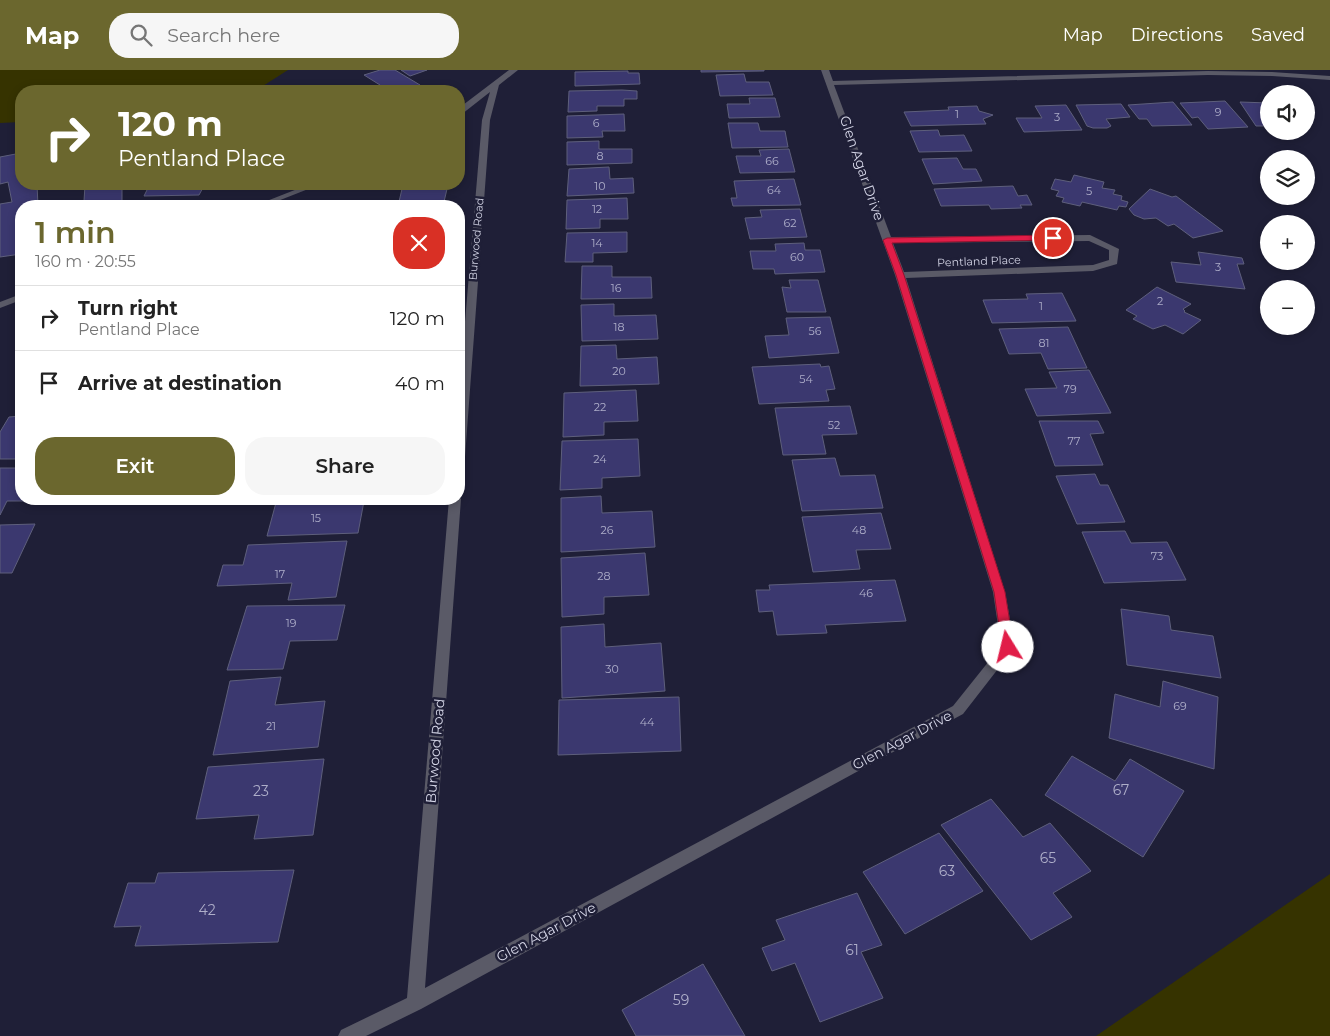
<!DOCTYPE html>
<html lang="en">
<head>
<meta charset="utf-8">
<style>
	body { margin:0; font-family:Montserrat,sans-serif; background:#f6f6f6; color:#222; height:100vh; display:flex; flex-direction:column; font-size:19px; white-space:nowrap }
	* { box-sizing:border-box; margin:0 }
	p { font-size:16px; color:#767676 }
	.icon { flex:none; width:28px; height:28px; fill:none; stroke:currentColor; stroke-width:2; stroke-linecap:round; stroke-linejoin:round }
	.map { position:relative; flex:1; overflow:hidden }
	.drawer { position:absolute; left:15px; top:130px; width:450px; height:305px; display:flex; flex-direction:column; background:#fff; border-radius:20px; box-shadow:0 2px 8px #0003 }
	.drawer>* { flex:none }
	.guide { position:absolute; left:15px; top:15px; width:450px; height:105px; border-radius:20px; box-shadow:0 2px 8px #0003; background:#6b672e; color:#fff; overflow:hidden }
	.fabs { position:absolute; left:1260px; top:15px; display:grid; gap:10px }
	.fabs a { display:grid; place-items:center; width:55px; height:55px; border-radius:50%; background:#fff; box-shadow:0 2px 8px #0003; font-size:25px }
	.pin { position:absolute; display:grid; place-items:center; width:42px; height:42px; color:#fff; margin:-21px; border:2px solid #fff; border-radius:50%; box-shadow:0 1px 5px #0007 }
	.me { position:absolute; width:55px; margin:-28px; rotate:351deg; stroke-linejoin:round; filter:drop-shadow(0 0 4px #0008) }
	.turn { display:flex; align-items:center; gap:18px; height:105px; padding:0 20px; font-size:22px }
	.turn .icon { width:65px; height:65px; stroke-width:2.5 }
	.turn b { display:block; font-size:35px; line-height:42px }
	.round { display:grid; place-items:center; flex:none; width:52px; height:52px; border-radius:20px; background:#f6f6f6 }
	.headline { display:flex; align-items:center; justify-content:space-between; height:85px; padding:0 20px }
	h1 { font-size:30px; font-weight:600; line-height:38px; color:#6b672e }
	.cta { display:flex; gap:10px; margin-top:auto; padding:10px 20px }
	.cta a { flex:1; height:58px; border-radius:20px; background:#6b672e; color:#fff; font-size:20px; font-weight:600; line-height:58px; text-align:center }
	.cta a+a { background:#f6f6f6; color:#222 }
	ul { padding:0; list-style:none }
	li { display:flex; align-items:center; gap:15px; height:65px; padding:0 20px; border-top:1px solid #e0e0e0 }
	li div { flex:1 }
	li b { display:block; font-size:19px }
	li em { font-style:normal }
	header { display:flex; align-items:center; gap:30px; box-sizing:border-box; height:70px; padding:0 25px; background:#6b672e; color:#fff }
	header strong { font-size:24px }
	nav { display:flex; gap:28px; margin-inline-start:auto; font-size:18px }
	.search { width:350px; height:45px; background:#f6f6f6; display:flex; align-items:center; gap:12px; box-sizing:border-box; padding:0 18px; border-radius:20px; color:#767676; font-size:19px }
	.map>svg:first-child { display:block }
	.green { fill:#363300 }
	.building { fill:#3b386f; stroke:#5e5f7c }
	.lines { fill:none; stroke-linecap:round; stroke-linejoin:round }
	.minor { fill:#5a5a67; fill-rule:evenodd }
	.route { fill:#e11d48; stroke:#92132f }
	.labels { text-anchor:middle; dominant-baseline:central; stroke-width:5; stroke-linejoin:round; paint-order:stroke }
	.number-label { font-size:11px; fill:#aeaec9 }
	.far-street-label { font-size:11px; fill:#d5d6e7; stroke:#1f1f37 }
	.street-label { font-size:14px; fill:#d5d6e7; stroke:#1f1f37 }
	.near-number-label { font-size:14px; fill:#aeaec9 }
</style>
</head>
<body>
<header>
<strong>Map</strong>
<div class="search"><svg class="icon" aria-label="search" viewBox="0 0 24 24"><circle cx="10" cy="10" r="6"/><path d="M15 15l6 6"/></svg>Search here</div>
<nav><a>Map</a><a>Directions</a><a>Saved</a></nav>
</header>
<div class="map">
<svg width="1330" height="966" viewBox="0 0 1330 966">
	<rect width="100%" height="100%" fill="#1f1f37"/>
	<path class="green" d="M0 0H288L255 21H21V52L0 53Z
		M1330 804V966H1096Z"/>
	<path class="building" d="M380 0H395L420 15 403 21H364L380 15 364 5Z
		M401 0H427L410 6Z
		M701 0H764V1L701 2Z
		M628 1V3H639L640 14 575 16V2Z
		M744 4 746 12H769L773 25 720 26 716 5Z
		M622 20 637 21V29H624V36H597V41L568 42 569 21Z
		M749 28H775L780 47 729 48 727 34H750Z
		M1225 31 1248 57 1208 59 1198 47 1192 48 1180 33Z
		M1173 32 1192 55 1152 56 1147 49H1139L1128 35Z
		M1240 32 1269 33V56H1256Z
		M1121 34 1130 47 1106 49 1111 56 1107 58H1093L1087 56 1076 35Z
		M1066 35 1082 60 1024 62 1016 48H1042L1035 36Z
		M977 36 979 41 993 45 983 49 986 54 911 56 904 42 949 40 948 37Z
		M624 44 625 61H602L603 67 567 68V46Z
		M728 53H758L760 61H785L788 77 732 78Z
		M938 60 940 66 964 65 972 81 919 82 910 61Z
		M599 71V79H632V93L567 95V72Z
		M789 79 795 102 740 103 736 86H761L759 80Z
		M21 83V114H37L38 136H21V184L0 187V134L12 132 8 112 0 114V87Z
		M957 88 963 99H976L982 111 933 114 922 89Z
		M609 97 610 109 633 108 634 123 567 126 569 99Z
		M1074 105 1104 112 1102 118 1115 120 1113 124 1122 126 1121 130 1128 132 1126 137 1119 136 1117 140 1082 132 1080 136 1062 132 1064 128 1056 126 1059 121 1051 119 1055 109 1071 112Z
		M794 109 801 135 733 136 731 128H737L734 111Z
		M94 114H122V136H61L84 131 85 115Z
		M150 114H205L199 125 144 126Z
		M1013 116 1018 126 1027 125 1032 135H1020L1022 138 991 139 989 135 941 136 934 119Z
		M402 119H447L443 136H398Z
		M1150 119 1172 127 1176 126 1223 161 1193 168 1174 154 1168 156 1156 148 1144 149 1134 145 1129 139Z
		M627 128 628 149H600V158L566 159 567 130Z
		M356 132H388L387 136H355Z
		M800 139 807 167 750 169 745 148 762 147 760 140Z
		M627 162V182L593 183V192H565L567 163Z
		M804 173 805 180H820L825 202 775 204 774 199H753L750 181H776L775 174Z
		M1198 182 1242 188 1244 194H1237L1245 219 1176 212 1171 192 1201 195Z
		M582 196H612V207H651L652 228 581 229Z
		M789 210H818L826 242H787L782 217 791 218Z
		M1157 217 1191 234 1183 239 1185 241 1184 242 1201 250 1183 264 1165 255 1153 259 1133 249 1137 246 1126 240Z
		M1062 223 1076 251 992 253 983 230 1028 229 1026 224Z
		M614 234V246L656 245 658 269 582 271 581 235Z
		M830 247 839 283 769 288 765 266 789 265 786 248Z
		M1068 257 1087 298 1048 299 1041 283 1009 284 999 259Z
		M616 275 617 289 657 287 659 314 580 316 581 276Z
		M820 294 821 297 829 296 835 319 826 320 829 331 759 334 752 297Z
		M1089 300 1111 343 1037 346 1025 319 1057 318 1049 302Z
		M636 320 638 351 604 352V365L563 367 564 323Z
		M850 336 857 364 822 365 826 384 783 385 775 338Z
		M21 346V389H0V362L9 347Z
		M1039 351H1098L1104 363 1090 364 1103 395 1055 396Z
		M638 369 640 406 602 408V418L560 420 562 371Z
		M835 388 840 406 875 405 883 438 802 441 792 390Z
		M0 398H21V429H49L48 431H7L0 445Z
		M1095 404 1100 415H1108L1125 452 1077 454 1056 406Z
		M601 426 602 443 652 441 655 477 561 482V428Z
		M277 429H322V432L364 431 358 463 267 466Z
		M881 443 891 479 856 480 860 499 813 502 802 447Z
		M35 454 12 503H0V455Z
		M1125 461 1131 473 1167 472 1186 510 1104 513 1082 462Z
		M347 471 336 527 288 530 292 513 217 516 223 495H243L248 475Z
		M645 483 649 525 604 527V544L562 547 561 488Z
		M895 510 906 551 825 555 827 563 777 565 773 541 759 542 756 520H770L769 515Z
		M345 535 337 570 290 571 283 599 227 600 247 536Z
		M1121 539 1169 546 1171 560 1213 566 1221 608 1127 595Z
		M604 554 605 577 661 573 665 621 562 628 561 557Z
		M281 607 275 635 325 631 318 677 213 685 230 611Z
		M1163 611 1218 627 1214 699 1109 668 1115 624 1160 637Z
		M679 627 681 681 558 685 559 630Z
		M1072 686 1115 711 1130 689 1184 721 1143 787 1045 725Z
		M324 689 313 765 254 769 259 745 196 749 208 697Z
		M991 729 1023 767 1050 753 1091 801 1053 823 1072 847 1031 870 941 755Z
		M939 763 983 821 905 864 863 802Z
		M294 800 278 872 135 876 141 856 114 857 128 813H155L158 803Z
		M857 823 882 875 861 882 883 928 820 952 795 893 772 901 762 878 785 870 776 850Z
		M703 894 745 966H636L622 940Z"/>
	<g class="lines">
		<path class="minor" d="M509 0H518L499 15 490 50 465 387 459 391V323L482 50 490 22 462 44H459V38Z
			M821 0H829L833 11 1208 1 1272 2 1330 6V10L1272 6 1208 5 834 15 891 167 1090 165 1119 179 1117 194 1093 201 906 208 1005 522 1015 577 963 644 421 939 366 966H338L341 960 407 928 449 429H459V426L461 429 425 918 953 636 1001 576 993 522 895 205ZM1089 171 1109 180V190L1093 195 904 202 893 173Z
			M310 114H321L265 136H254Z
			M21 224V230L0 238V232Z"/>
	</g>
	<path class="route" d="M1053 165 1056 166V170L892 173 904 205 1005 522 1014 577 1008 582 1002 577 994 522 896 205 883 170 887 168Z"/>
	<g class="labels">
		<g class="number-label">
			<text x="1218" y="42">9</text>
			<text x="957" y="44">1</text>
			<text x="1057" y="47">3</text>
			<text x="596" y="53">6</text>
			<text x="600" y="86">8</text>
			<text x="772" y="91">66</text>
			<text x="600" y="116">10</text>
			<text x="774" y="120">64</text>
			<text x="1089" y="121">5</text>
			<text x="597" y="139">12</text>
			<text x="790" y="153">62</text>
			<text x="597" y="173">14</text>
			<text x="797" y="187">60</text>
			<text x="1218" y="197">3</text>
			<text x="616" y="218">16</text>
			<text x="1160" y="231">2</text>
			<text x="1041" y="236">1</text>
			<text x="619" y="257">18</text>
			<text x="815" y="261">56</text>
			<text x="1044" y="273">81</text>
			<text x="619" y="301">20</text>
			<text x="806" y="309">54</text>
			<text x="1070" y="319">79</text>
			<text x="600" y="337">22</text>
			<text x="834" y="355">52</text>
			<text x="1074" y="371">77</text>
			<text x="600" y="389">24</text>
			<text x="316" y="448">15</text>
			<text x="607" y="460">26</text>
			<text x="859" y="460">48</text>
			<text x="1157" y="486">73</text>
			<text x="280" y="504">17</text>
			<text x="604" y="506">28</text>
			<text x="866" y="523">46</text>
			<text x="291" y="553">19</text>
			<text x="612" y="599">30</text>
			<text x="1180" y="636">69</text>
			<text x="647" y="652">44</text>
			<text x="271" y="656">21</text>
		</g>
		<g class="far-street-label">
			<text transform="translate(476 169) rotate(-85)">Burwood Road</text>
			<text transform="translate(979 191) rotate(-2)">Pentland Place</text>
		</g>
		<g class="street-label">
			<text transform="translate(862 98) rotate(71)">Glen Agar Drive</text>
			<text transform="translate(902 670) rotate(-28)">Glen Agar Drive</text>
			<text transform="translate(435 681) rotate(-85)">Burwood Road</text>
			<text transform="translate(546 862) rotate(-28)">Glen Agar Drive</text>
		</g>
		<g class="near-number-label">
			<text x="1121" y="720">67</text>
			<text x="261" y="721">23</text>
			<text x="1048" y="788">65</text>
			<text x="947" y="801">63</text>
			<text x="207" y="840">42</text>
			<text x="852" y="880">61</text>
			<text x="681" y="930">59</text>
		</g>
	</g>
</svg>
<div class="fabs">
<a><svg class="icon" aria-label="sound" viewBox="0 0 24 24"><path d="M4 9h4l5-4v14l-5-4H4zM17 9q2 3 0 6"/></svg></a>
<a><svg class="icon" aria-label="layers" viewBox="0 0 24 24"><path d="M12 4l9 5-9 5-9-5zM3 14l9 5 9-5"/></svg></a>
<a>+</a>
<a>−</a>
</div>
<div class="pin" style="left:1053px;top:168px;background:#d93025"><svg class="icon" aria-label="arrive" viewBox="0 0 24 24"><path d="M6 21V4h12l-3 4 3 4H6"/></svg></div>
<svg class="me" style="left:1008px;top:577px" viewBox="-20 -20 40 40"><circle r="19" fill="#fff"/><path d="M0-13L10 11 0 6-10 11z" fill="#e11d48"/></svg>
<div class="guide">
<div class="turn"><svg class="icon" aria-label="right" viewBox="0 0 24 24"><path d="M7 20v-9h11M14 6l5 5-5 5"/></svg><div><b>120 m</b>Pentland Place</div></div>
</div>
<section class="drawer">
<div class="headline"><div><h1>1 min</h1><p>160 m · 20:55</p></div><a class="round" style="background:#d93025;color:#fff"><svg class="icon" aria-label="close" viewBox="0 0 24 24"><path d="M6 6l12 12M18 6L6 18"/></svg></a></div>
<ul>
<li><svg class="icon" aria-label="right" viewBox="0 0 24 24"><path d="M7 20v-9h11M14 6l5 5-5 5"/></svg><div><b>Turn right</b><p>Pentland Place</p></div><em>120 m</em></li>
<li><svg class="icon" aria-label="arrive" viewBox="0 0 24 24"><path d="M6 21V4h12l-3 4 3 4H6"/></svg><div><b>Arrive at destination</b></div><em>40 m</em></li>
</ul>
<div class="cta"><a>Exit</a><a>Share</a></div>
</section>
</div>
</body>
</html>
